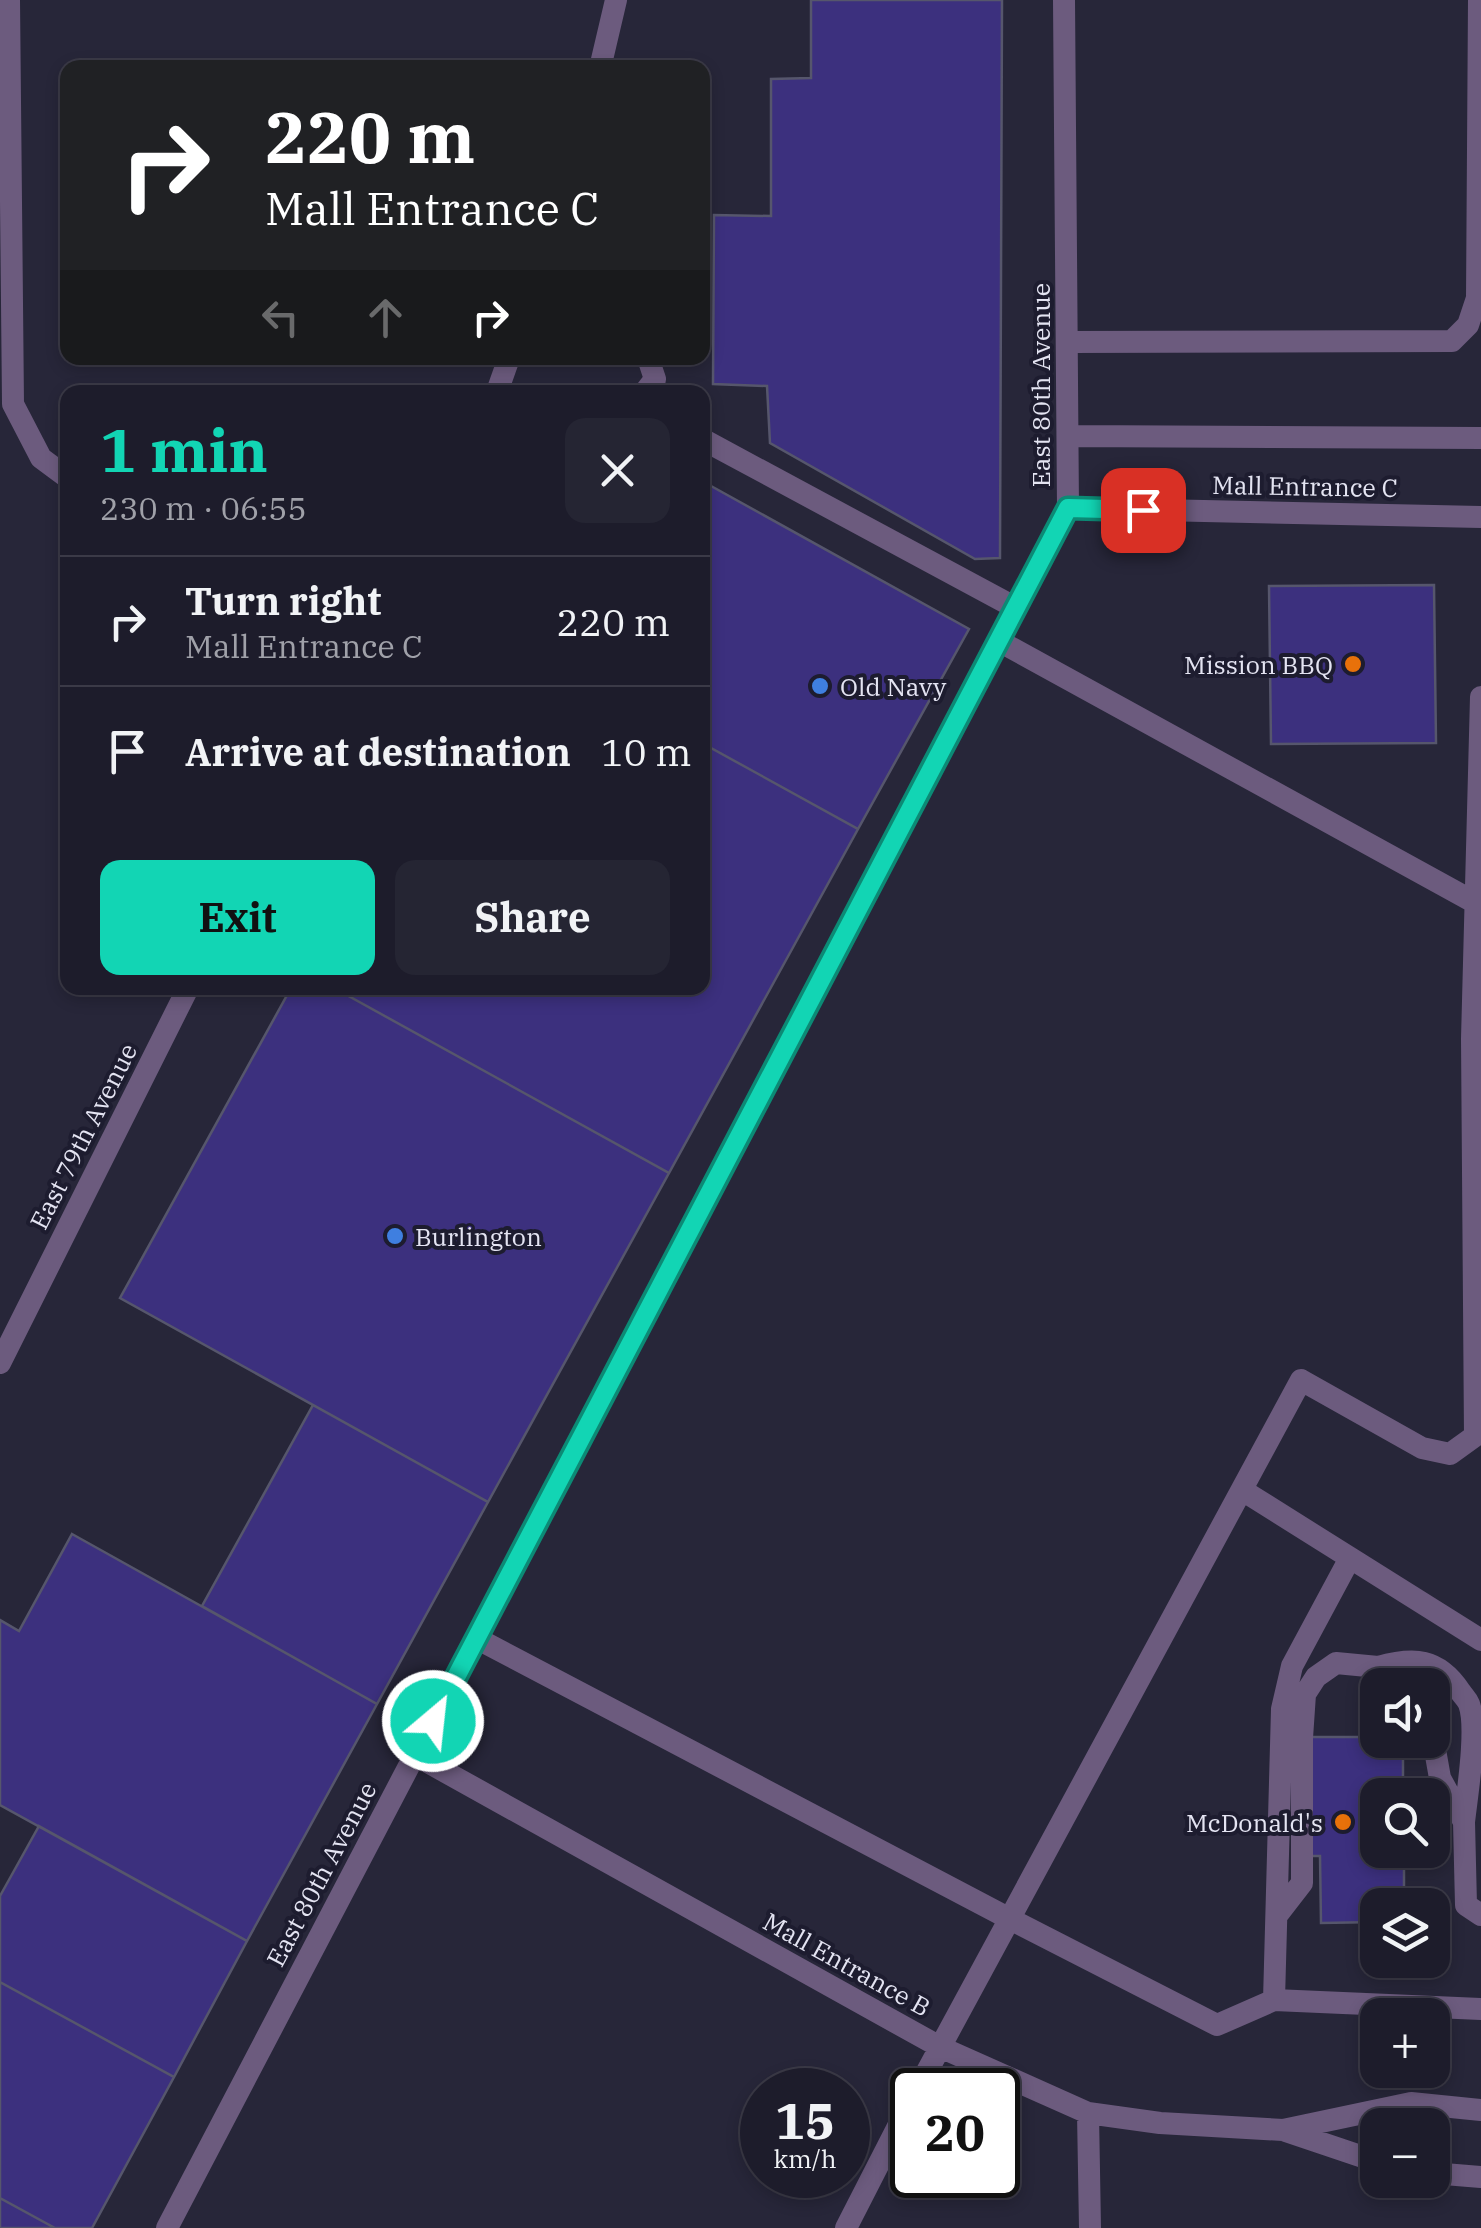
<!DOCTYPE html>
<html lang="en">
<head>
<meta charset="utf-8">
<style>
	body { margin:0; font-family:"IBM Plex Serif",serif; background:#252533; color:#f1f3f6; height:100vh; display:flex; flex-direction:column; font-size:38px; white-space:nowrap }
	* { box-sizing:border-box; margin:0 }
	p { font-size:32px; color:#a0a1a9 }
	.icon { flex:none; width:55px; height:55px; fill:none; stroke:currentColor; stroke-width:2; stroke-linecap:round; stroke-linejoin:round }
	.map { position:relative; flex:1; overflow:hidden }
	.details { position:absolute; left:60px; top:385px; width:650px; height:610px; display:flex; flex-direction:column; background:#1d1c2b; border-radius:20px; box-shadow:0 5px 15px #0003,0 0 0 2px #3b3a47 }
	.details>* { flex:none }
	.guide { position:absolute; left:60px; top:60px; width:650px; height:305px; border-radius:20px; box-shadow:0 5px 15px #0003,0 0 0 2px #3b3a47; background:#202124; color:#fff; overflow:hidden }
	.controls { position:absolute; left:1360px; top:1668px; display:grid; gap:20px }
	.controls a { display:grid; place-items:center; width:90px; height:90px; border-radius:20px; background:#1d1c2b; box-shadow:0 5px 15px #0003,0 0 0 2px #3b3a47; font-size:50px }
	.speed { position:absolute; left:740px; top:2068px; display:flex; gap:20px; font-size:50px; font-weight:700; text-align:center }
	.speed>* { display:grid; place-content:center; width:130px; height:130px; border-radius:50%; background:#1d1c2b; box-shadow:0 5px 15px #0003,0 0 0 2px #3b3a47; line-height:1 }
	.speed small { font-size:25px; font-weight:400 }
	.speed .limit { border:5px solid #111; border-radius:15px; background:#fff; color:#111 }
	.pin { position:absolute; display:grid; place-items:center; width:85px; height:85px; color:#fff; margin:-42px; border-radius:20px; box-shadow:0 5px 15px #0006 }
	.me { position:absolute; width:110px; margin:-55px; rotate:28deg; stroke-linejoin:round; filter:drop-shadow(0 0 8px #0008) }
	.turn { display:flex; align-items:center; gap:35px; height:210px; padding:0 40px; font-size:45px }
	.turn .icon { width:130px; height:130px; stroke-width:2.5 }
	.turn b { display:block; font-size:70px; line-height:85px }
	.lanes { display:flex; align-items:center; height:95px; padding:0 40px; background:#0003; justify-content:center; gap:50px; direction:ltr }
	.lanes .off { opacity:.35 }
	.round { display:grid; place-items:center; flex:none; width:105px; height:105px; border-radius:20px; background:#252533 }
	.head { display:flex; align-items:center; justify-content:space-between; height:170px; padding:0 40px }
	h1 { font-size:60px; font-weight:800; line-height:75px; color:#12d5b4 }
	.primary-button { display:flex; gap:20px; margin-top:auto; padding:20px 40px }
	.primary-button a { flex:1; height:115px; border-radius:20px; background:#12d5b4; color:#111; font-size:40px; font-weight:800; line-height:115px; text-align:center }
	.primary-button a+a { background:#252533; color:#f1f3f6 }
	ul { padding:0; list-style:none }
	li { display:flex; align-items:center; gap:30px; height:130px; padding:0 40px; border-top:2px solid #3b3a47 }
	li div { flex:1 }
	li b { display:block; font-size:38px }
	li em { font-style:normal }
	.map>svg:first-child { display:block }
	.building { fill:#3c307e; stroke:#56566c; stroke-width:2.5 }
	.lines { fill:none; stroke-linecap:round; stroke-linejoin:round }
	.lane { stroke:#6c5b7e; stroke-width:22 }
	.route-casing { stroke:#0c8a75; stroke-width:25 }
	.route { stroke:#12d5b4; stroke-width:18 }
	.food-dot { fill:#e8710a; stroke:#1d1c2f; stroke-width:4 }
	.shop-dot { fill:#3f7fe0; stroke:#1d1c2f; stroke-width:4 }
	.labels { text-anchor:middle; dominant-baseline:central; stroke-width:8; stroke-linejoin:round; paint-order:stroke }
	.street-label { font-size:25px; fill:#e4e4f2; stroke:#1d1c2f }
	.poi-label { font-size:25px; fill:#e4e4f2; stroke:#1d1c2f; text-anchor:end }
</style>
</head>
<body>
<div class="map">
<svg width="1481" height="2228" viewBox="0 0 1481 2228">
	<rect width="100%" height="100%" fill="#272639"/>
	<path class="building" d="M811 0H1002L1000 558 975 559 770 443 767 386 713 384 714 215 771 216V79L811 78Z
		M702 481 969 629 858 829 702 743Z
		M1434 585 1436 743 1271 744 1269 586Z
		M702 743 858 829 669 1173 334 988H702Z
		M291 988H334L669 1173 488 1502 120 1298Z
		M313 1405 488 1502 377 1704 202 1606Z
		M72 1534 377 1704 247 1941 0 1805V1620L19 1631Z
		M1307 1737H1378V1740H1403V1795H1378V1850H1404V1905H1378V1922L1321 1923 1320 1856H1308Z
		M39 1826 247 1941 174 2077 0 1982V1896Z
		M0 1982 174 2077 92 2228H55L0 2198Z
		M0 2198 55 2228H0Z"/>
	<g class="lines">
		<path class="lane" d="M9 0 13 404 41 458 68 478
			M600 68 616 0
			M1067 342 1452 341 1468 325 1477 298 1479 0
			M497 392 509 358
			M645 392 655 379 648 358
			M1068 436 1481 438
			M702 439 1016 608
			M1068 508 1481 517
			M999 641 1474 902
			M0 1363 188 988
			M1242 1490 1481 1640
			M476 1638 1010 1919 1217 2025 1274 2000 1481 2009
			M1378 1667C1414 1657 1438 1658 1460 1691 1463 1696 1467 1699 1469 1704 1478 1728 1467 1795 1464 1822
			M1432 1733 1440 1778 1464 1822 1466 1905 1481 1915
			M415 1755 940 2047 1088 2113 1160 2123 1283 2130 1411 2103 1481 2110
			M1278 1914 1302 1883V1738L1305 1694 1316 1677 1336 1663 1378 1667 1397 1685
			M1274 2000 1282 1709 1292 1666 1350 1558
			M917 2090 1301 1380 1422 1448 1450 1454 1475 1436 1472 1039 1481 697
			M1088 2113 1090 2228
			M1286 2131 1378 2162
			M1432 2173 1481 2177
			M167 2228 1068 508 1064 0
			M846 2228 912 2099"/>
	</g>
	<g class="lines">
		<defs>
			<path id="route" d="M433 1721 1068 508 1143 510"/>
		</defs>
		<use href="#route" class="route-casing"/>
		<use href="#route" class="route"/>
	</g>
	<g class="food-dot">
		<circle cx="1353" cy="664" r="10"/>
		<circle cx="1343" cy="1822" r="10"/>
	</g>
	<g class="shop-dot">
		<circle cx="820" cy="686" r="10"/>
		<circle cx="395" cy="1236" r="10"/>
	</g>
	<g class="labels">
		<g class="street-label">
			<text transform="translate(1040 385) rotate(-90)">East 80th Avenue</text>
			<text transform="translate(1305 486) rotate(1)">Mall Entrance C</text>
			<text transform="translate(83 1136) rotate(-63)">East 79th Avenue</text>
			<text transform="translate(321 1874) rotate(-62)">East 80th Avenue</text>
			<text transform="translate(847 1964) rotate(29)">Mall Entrance B</text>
		</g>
		<g class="poi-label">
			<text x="1333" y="664">Mission BBQ</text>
			<text x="840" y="686" text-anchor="start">Old Navy</text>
			<text x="415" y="1236" text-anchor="start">Burlington</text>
			<text x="1323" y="1822">McDonald's</text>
		</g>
	</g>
</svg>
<div class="controls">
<a><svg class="icon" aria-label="sound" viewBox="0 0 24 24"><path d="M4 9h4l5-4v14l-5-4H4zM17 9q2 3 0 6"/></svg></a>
<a><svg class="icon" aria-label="search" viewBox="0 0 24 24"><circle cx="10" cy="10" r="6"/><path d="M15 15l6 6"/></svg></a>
<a><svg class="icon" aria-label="layers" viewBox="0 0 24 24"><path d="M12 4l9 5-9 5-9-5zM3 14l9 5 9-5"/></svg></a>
<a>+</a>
<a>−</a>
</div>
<div class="speed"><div>15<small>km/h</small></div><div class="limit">20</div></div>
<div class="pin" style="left:1143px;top:510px;background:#d93025"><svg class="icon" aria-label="arrive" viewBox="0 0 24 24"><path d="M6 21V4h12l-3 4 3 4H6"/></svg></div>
<svg class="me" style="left:433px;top:1721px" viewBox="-20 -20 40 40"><circle r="17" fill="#12d5b4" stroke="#fff" stroke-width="3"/><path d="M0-11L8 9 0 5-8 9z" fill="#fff"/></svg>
<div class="guide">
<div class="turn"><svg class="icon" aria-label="right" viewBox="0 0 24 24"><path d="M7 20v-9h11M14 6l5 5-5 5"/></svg><div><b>220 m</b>Mall Entrance C</div></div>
<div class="lanes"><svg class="icon off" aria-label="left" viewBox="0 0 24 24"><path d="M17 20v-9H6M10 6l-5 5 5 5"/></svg><svg class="icon off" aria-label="ahead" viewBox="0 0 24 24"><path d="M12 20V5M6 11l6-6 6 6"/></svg><svg class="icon" aria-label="right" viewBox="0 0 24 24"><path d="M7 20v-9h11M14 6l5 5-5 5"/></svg></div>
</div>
<section class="details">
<div class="head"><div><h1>1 min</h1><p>230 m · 06:55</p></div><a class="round"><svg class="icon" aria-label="close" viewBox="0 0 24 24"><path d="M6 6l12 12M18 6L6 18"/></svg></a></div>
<ul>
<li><svg class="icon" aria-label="right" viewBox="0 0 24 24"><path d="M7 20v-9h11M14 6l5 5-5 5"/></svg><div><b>Turn right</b><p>Mall Entrance C</p></div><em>220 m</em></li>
<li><svg class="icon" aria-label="arrive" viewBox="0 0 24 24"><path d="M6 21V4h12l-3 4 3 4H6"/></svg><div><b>Arrive at destination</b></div><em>10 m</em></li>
</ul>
<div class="primary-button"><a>Exit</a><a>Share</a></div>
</section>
</div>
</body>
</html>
